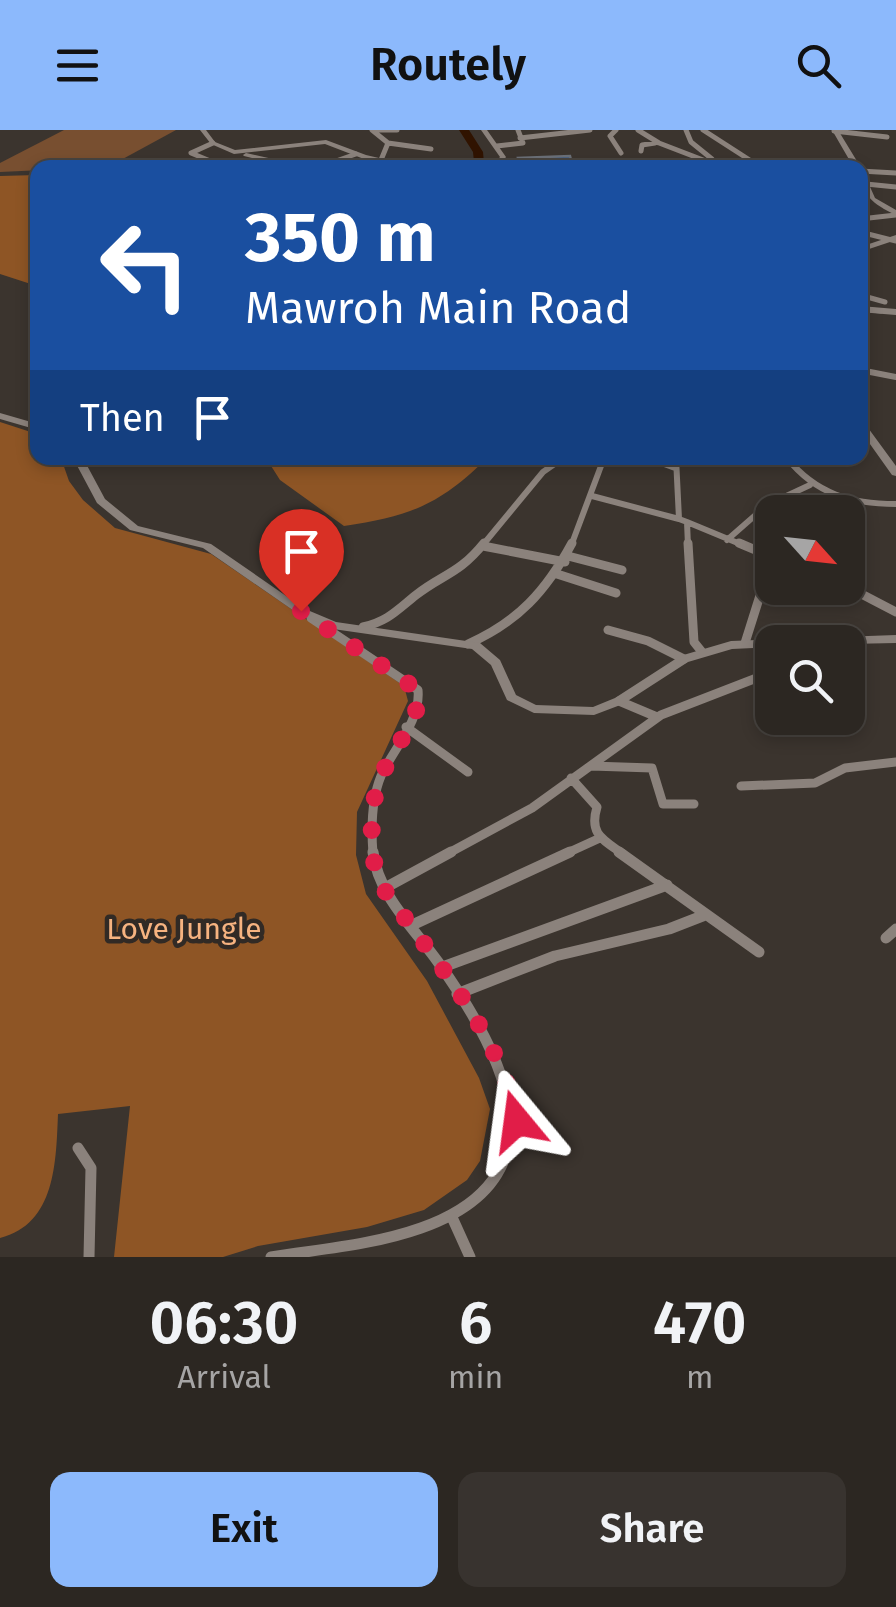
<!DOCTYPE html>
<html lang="en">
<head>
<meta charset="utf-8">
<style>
	body { margin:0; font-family:"Fira Sans",sans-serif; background:#38332f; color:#f1f3f6; height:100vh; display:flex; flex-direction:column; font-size:38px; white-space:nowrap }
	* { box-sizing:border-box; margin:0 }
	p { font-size:32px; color:#a6a5a5 }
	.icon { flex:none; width:55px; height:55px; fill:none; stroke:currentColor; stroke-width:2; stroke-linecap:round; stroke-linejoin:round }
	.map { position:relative; height:1127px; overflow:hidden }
	.side { display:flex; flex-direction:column; background:#2c2722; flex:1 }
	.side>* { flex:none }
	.hud { position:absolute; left:30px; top:30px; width:838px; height:305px; border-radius:20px; box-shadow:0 5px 15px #0003,0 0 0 2px #484440; background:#1a4fa0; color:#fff; overflow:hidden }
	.needle { width:65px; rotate:117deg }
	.buttons { position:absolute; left:755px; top:365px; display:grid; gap:20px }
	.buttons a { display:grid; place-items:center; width:110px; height:110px; border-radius:20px; background:#2c2722; box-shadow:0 5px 15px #0003,0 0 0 2px #484440; font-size:50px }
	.pin { position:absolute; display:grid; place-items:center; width:85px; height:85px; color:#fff; margin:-102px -42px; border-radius:50% 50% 50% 0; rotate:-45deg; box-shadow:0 0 10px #0007 }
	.pin .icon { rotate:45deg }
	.me { position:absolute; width:110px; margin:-55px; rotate:344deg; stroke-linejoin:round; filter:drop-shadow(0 0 8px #0008) }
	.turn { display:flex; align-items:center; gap:35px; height:210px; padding:0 50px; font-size:45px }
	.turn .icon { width:130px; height:130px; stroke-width:2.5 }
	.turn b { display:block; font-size:70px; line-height:85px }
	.then { display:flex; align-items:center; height:95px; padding:0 50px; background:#0003; gap:20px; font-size:38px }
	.eta { display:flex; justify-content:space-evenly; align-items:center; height:170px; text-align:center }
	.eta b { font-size:60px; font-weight:600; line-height:70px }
	.primary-button { display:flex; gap:20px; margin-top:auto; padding:20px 50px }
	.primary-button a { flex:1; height:115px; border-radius:20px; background:#8cb9fc; color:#111; font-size:40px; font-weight:600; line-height:115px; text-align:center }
	.primary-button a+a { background:#38332f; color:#f1f3f6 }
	header { display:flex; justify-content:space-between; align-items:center; height:130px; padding:0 50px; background:#8cb9fc; color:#111; font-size:45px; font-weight:600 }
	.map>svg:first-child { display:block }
	.green { fill:#784f30 }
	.forest { fill:#8e5525 }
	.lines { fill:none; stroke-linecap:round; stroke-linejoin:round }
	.river { fill:#301300; fill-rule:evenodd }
	.building { fill:#30548a; stroke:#6b7078; stroke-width:2.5 }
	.street-far3 { stroke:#8b827c; stroke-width:5 }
	.street-far2 { stroke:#8b827c; stroke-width:6 }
	.street-far1 { stroke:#8b827c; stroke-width:9 }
	.street { stroke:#8b827c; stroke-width:11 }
	.secondary { fill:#8b827c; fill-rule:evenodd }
	.route { stroke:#e11d48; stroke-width:18; stroke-dasharray:0 32.4 }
	.labels { text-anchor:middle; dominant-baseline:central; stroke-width:9; stroke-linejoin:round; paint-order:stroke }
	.near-park-label { font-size:30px; fill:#f6b380; stroke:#312a25 }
</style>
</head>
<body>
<header><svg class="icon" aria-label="menu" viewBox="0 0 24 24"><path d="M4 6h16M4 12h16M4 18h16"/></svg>Routely<svg class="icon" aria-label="search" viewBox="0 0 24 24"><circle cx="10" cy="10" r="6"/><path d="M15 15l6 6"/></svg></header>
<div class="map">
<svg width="896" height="1127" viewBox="0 0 896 1127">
	<rect width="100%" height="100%" fill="#3b342e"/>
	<path class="green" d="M64 0H176L108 37 0 42V33Z"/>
	<path class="forest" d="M37 45H38L37 156 0 144V46Z
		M0 292 37 304 38 328H61L69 351 83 370 115 398 211 424 404 556 408 571 357 682 356 725 366 764 427 851 479 948 490 979 480 1031 467 1050 424 1080 367 1097 258 1116 223 1127H114L130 976 58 984C56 1031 56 1094 0 1108Z
		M266 328H482L485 330C438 376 409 386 344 396L280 350Z"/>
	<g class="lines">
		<path class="river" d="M459 0H469L483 22 484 33 480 38H467L474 32 473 22Z"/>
	</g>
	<path class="building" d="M570 26 573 38H521L518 28Z"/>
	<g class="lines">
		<path class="street-far3" d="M372 0 388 13 381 30
			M377 0H397
			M616 0 610 6 621 23
			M638 0 659 13 724 38
			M686 0 691 12 712 29
			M703 0 762 38
			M834 1 887 7
			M520 8 590 0
			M213 13 191 23 227 38
			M388 13 431 19
			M497 16 523 13 518 0
			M641 21 642 15 655 13
			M316 38 356 24
			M860 41 896 43
			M866 54 896 57
			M860 89 896 85
			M860 102 896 111
			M860 165 885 172
			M860 179 881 181"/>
		<path class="street-far2" d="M860 179 896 182
			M860 240 896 247
			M648 328 675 338
			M676 328 679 389 687 392 688 416
			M787 328C816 364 851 374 896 374
			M592 366 679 389
			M800 382 829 365
			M687 392 745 416
			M727 410 767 375 810 355
			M482 416 543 342 563 328
			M571 416 604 328"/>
		<path class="street-far1" d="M688 413 694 512 702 522
			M739 413 772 427
			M483 416 565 432
			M568 426 622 440
			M557 444 616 463
			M848 457 896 482
			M761 461 784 470 804 458
			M311 488 418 560C421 591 393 619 381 646 371 670 371 698 373 724
			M363 497C388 491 396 481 416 465 443 444 459 444 484 413
			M608 500 648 511 684 529
			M745 513 762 459 766 424
			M468 514C518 492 546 461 572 413
			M619 571 657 587
			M406 597 468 642
			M591 636 652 638 663 674H694
			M571 648 597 677C589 704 602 709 623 724
			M741 656 815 653 845 638 896 632
			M447 724 532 678 661 585 772 542
			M565 724 600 708"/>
		<path class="street" d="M619 722 759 822
			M383 759 451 722
			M410 796 570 722
			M886 808 896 799
			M440 838 667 755
			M457 864 555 826 669 799 705 785
			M78 1018 91 1038 89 1127
			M451 1085 470 1127
			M271 1127C321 1119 373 1115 421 1098 568 1046 503 923 438 832 413 797 378 765 373 722"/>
		<path class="secondary" d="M200 0H206L215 12 235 20 326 10 366 25 422 38H406L364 29 325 14 234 24 211 14Z
			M481 0H487L506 27 498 38H491L500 27Z
			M832 0H838L863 41 875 68 896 80V85C873 74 860 65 860 38H854Z
			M246 23 304 36 307 38H293L244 26 243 25Z
			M896 105V110L860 122V117Z
			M0 283 38 294V300L0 289Z
			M860 290 863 291 896 336V346L892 345 860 300Z
			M73 328H83L105 369 138 396 211 414 305 479 336 492 480 513 500 530 516 565 536 575 593 577 615 568 680 526 731 511 896 505V513L848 514V512H772V517L732 519 688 532 623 574 594 585 534 583 507 570 491 535 472 519 333 499 297 483 203 418 130 400 97 373Z"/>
	</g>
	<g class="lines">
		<path class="route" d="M301 481 418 560C426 580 387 628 379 651 369 682 370 719 378 751 430 825 500 901 517 991"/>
	</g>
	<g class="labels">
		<g class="near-park-label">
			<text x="184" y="799">Love Jungle</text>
		</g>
	</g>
</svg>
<div class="buttons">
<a><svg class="needle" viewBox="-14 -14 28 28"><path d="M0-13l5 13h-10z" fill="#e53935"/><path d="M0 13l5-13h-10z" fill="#a6a5a5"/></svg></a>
<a><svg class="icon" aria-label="search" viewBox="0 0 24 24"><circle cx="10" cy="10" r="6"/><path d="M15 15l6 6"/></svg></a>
</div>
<div class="pin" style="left:301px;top:481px;background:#d93025"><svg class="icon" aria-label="arrive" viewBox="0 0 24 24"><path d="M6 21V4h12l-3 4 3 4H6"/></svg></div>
<svg class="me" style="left:517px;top:991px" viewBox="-20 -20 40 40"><path d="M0-17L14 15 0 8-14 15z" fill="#e11d48" stroke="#fff" stroke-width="4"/></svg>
<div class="hud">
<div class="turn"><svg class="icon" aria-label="left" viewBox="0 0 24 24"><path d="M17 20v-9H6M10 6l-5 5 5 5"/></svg><div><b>350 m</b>Mawroh Main Road</div></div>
<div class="then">Then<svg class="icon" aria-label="arrive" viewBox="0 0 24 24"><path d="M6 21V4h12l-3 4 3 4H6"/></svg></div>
</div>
</div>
<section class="side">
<div class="eta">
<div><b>06:30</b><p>Arrival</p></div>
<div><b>6</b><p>min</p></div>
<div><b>470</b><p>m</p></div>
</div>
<div class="primary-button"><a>Exit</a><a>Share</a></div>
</section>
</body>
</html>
